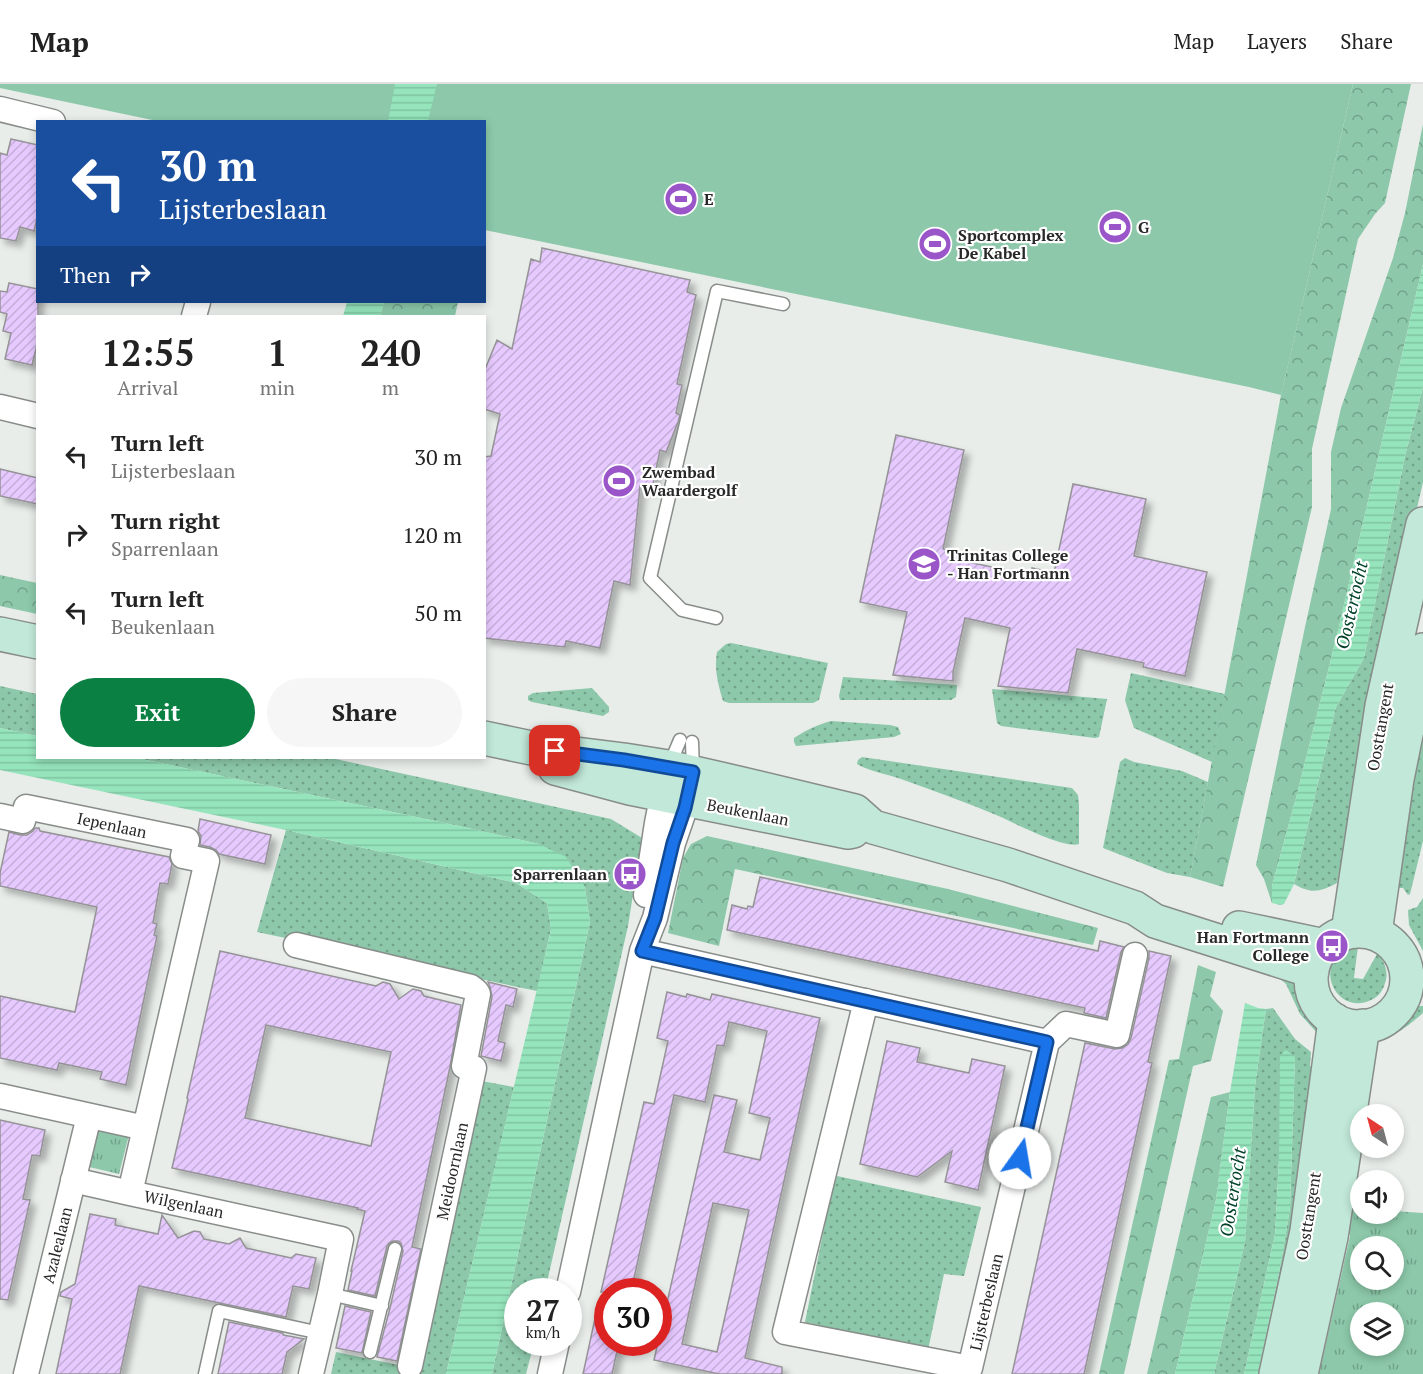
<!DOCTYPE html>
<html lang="en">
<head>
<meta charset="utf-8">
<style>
	body { margin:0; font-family:"PT Serif",serif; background:#f6f6f6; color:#222; height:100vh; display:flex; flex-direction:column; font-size:22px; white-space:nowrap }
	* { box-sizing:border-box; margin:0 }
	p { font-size:20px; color:#767676 }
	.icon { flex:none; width:33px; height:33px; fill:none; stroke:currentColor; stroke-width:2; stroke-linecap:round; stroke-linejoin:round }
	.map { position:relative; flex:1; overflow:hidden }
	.panel { position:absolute; left:36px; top:231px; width:450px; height:444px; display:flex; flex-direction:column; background:#fff; border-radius:0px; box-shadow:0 3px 9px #0003 }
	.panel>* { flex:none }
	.hud { position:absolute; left:36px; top:36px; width:450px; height:183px; border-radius:0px; box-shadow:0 3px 9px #0003; background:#1a4fa0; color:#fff; overflow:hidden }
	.needle { width:39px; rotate:324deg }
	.tools { position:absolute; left:1350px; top:1020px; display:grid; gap:12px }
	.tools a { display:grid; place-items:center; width:54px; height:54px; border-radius:50%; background:#fff; box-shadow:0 3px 9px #0003; font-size:30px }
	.speed { position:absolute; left:504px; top:1194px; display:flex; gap:12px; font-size:30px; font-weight:700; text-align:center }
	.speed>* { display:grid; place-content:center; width:78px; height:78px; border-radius:50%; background:#fff; box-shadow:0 3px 9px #0003; line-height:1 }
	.speed small { font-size:15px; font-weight:400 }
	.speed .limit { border:9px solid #d22; background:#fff; color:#111 }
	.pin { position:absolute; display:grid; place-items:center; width:51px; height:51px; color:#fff; margin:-26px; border-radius:12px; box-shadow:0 3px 9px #0006 }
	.me { position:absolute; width:66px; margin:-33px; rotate:13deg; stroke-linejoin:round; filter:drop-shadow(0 0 4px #0008) }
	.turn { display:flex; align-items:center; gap:21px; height:126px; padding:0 24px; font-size:27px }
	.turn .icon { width:78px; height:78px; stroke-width:2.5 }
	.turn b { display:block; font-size:42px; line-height:51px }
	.then { display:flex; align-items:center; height:57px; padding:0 24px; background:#0003; gap:12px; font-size:22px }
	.eta { display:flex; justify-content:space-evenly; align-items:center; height:102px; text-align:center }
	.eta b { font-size:36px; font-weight:700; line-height:42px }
	.action { display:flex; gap:12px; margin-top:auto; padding:12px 24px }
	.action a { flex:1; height:69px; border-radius:36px; background:#0b8043; color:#fff; font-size:24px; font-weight:700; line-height:69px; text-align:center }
	.action a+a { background:#f6f6f6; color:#222 }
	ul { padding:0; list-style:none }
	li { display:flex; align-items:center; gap:18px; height:78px; padding:0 24px }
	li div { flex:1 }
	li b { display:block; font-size:22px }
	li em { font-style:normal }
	header { display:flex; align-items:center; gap:36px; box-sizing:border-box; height:84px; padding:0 30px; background:#fff; border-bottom:2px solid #e0e0e0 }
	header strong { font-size:28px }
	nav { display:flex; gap:33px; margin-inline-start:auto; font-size:21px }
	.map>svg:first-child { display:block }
	.grass { fill:url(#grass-dots) }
	.forest { fill:url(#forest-crowns) }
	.park { fill:url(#park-tufts); fill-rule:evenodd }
	.pitch { fill:#8cc8a9 }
	.water { fill:url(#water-rules) }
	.building { fill:url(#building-hatch); stroke:#959397; stroke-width:1.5; fill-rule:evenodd; filter:url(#shadow) }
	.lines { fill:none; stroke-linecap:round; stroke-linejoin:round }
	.lane-casing { stroke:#888d8a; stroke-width:15 }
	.street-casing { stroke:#888d8a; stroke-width:27 }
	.secondary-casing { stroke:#888d8a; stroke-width:36 }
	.lane { stroke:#fff; stroke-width:12 }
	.street { stroke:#fff; stroke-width:24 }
	.secondary { stroke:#c1e8d8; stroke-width:33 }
	.route-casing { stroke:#114b97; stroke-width:15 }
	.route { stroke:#1a73e8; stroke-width:10 }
	.labels { text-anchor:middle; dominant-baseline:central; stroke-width:4.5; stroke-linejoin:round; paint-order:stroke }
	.poi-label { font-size:16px; font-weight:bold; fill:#272827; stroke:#fff; text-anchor:start }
	.street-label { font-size:16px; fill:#272827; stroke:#fff }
	.water-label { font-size:18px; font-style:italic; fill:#00432a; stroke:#fff }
</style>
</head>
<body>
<header>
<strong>Map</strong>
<nav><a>Map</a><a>Layers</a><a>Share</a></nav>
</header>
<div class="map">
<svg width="1423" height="1290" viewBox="0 0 1423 1290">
	<defs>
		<pattern id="grass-dots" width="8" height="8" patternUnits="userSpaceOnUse" patternTransform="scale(1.5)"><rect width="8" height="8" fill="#8cc8a9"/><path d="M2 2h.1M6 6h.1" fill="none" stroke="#72a28a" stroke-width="1.8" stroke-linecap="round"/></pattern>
		<pattern id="forest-crowns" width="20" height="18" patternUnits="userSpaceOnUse" patternTransform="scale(1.5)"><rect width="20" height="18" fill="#8cc8a9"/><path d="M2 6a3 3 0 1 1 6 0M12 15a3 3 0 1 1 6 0" fill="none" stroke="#72a28a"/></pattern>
		<pattern id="park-tufts" width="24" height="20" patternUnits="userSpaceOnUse" patternTransform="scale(1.5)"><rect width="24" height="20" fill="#8cc8a9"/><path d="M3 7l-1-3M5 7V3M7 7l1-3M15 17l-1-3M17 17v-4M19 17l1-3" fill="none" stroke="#72a28a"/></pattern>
		<pattern id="water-rules" width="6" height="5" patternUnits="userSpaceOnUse" patternTransform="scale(1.5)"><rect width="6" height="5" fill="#95e4bc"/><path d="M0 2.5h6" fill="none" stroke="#80c4a2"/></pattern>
		<pattern id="building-hatch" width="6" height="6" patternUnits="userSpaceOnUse" patternTransform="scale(1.5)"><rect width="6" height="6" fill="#e6c9fe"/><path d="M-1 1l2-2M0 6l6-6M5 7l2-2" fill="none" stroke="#c5adda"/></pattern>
		<filter id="shadow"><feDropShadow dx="5.5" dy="5.5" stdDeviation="3" flood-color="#0004"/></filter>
	</defs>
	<rect width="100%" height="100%" fill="#e8edea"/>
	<path class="grass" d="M1423 303V398L1391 538 1343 789H1339L1337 799C1320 808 1311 810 1294 800L1336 623 1364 574 1405 372Z
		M731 559 828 579 819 616 813 619H729L723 617C718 600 714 585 717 568L726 560Z
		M1131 589 1225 610 1212 678 1134 644 1125 616Z
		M843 593 957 601 956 613 951 616H840L839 612Z
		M0 602 37 610V652L0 644Z
		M592 604 609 623V628L603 632 532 618 528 616V612L533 609Z
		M992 605 1107 615 1099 653 1095 654 1001 642 997 639Z
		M1423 622V757L1410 810 1408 811 1403 804H1397Z
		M831 637 890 641 898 643 901 650 894 653 796 662 794 658V654C806 646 817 641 831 637Z
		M862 673 1072 704 1078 711 1079 721V760C1065 765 1016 740 1001 733 968 719 934 707 901 695 887 690 868 687 857 680L858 676Z
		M137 674H331L611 735 642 754 628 842 545 1207 518 1208V1258L534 1259 526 1290H492L590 838 585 803 539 760 459 742Z
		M1125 674 1134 678 1182 687 1208 698 1190 793 1167 789 1103 764 1120 678Z
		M286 746 516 799 547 819 551 845 537 907 257 848Z
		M1423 814V867L1409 841 1408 826 1417 823Z
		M1358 862 1354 894 1363 895 1377 870C1385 877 1389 889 1385 899 1383 907 1378 913 1371 916 1338 932 1313 884 1345 866 1349 864 1353 863 1358 862Z
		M1277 892 1297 896 1316 936 1318 950 1300 930 1286 900Z
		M1419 922H1423V929C1408 942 1391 956 1371 958L1378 948Z
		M1273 924 1295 955 1311 968 1310 982H1318L1270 1290H1258L1280 1184 1290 1124 1295 973 1279 1075 1275 1150 1244 1290H1214L1245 1158 1255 1002 1266 925Z
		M471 995 514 1003 446 1290H331L336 1268 408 1283Z
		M837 1092 981 1123 964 1192 944 1190 928 1266 805 1238 831 1110Z"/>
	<path class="forest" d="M1353 0H1411L1385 119 1375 130 1358 155 1312 365V423L1223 803 1190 793 1281 311Z
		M1423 40V180L1337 551 1297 710 1272 802V819L1264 795 1256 781 1305 543 1331 425V368L1341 324 1393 174 1405 129Z
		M384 218H458L455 232H380Z
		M0 491 37 499V530L0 522Z
		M707 752 948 805 1098 844 1093 861 735 785 719 862 668 849 683 774 691 760Z
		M1198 881 1216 888 1210 912 1223 927 1211 977 1193 982 1124 1290H1099L1169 976 1179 975Z
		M1230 1008 1216 1116 1175 1290H1147L1211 1013Z
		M1350 1124 1360 1125V1130H1394V1127L1423 1129V1166L1346 1150Z"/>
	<path class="park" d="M95 1038 130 1047 119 1090 85 1082Z
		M1355 1130 1423 1137V1290H1319ZM1360 1162H1394V1196H1360ZM1360 1228H1394V1262H1360Z"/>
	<path class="pitch" d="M0 0H1353L1281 311 1249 303 485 146 484 38 157 37 0 4Z"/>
	<path class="water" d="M395 0H437L428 37H388Z
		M1423 180V303L1405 372 1364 574 1336 623 1294 800 1284 820 1280 821 1272 819V802L1297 710 1337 551Z
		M347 218H384L380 232H343Z
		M0 644 37 652 38 674H137L459 742 539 760 566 773 585 803 590 838 492 1290H446L551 846 547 819 516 799 286 746 0 686Z
		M1245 919 1258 924 1266 925 1255 1002 1245 1158 1214 1290H1175L1216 1116 1230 1008Z
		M1286 966 1295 973 1290 1124 1280 1184 1258 1290H1244L1275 1150 1279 1075 1280 971Z"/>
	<path class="building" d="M11 55 38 61V130L34 147 20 143 16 157 0 154V69L7 71Z
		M542 164 690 196 687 208 696 211 677 300 682 301 676 329 680 331 678 338 666 368 660 366 652 405 640 402 630 501 614 497 600 564 566 557 565 563 484 554V373L491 372 500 330 484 325V288L497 256 512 265 531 175 540 178Z
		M9 199 38 205V257L32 281 5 275 11 249 3 247 7 230 0 228V207L7 208Z
		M896 351 964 366 943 465 965 470 963 477 1030 491 1032 484 1054 489 1073 400 1146 415 1134 472 1207 488 1185 592 1143 583 1144 579 1077 565 1068 609 998 602 1010 544 965 534 953 588V597L893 591 907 528 860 518Z
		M0 385 38 394V420L0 412Z
		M200 735 271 751 265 780 219 770 216 766 210 763 200 761 201 752 198 747Z
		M35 744H39L40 747 169 773 172 780 168 800 160 799 153 839 157 840 154 851 157 852 126 1001 100 995 102 988 59 979 57 986 0 974V912L75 928 97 823 0 802V789L9 748 20 751H27L33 747Z
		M760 793 1098 867 1100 857 1124 863 1121 868 1106 934 1084 929 1085 924 727 846 732 821 747 825 748 822 753 823Z
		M220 867 376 902 383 898 390 900 399 915 413 905 421 907 424 912 461 921 450 983 412 1163 421 1165 397 1277 377 1273 390 1224 403 1167 401 1159 398 1157H393L389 1159 387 1162 375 1212 348 1206 352 1187H351L365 1127 357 1125 358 1124 172 1084 188 1015 187 1014ZM266 941 391 968 371 1062 245 1034Z
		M1149 867 1171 872 1148 978 1152 979 1084 1290H1012L1085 959 1115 965 1122 964 1128 960 1131 954 1149 874Z
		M488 898 517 905 513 923 506 921 498 957 505 959 501 977 481 972 492 913 490 903Z
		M667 908 686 913 687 910 710 916 712 910 820 934 745 1274 782 1283V1290H719L654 1276 714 1011 737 1016 724 1068 760 1076 770 1034 749 1029 767 947 729 938 724 962 717 961 705 1018 674 1011 631 1208H601L644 1018 654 1020 668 957 657 954ZM713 1119 749 1126 717 1268 682 1260Z
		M887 957 920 964 917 978 927 980 969 989 972 975 1005 982 978 1106 945 1098 952 1067 917 1093 860 1080Z
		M0 1036 45 1046 40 1072 32 1071 23 1115 30 1116 8 1216 0 1215Z
		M90 1130 116 1135 115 1141 158 1150 162 1131 178 1154 194 1147 200 1148 204 1155 229 1160 240 1154 246 1164 291 1174 296 1170 316 1174 309 1205 293 1202 286 1233 139 1202 120 1290H56L72 1215 60 1212 61 1208 75 1200Z
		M599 1216 608 1217V1258H619L612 1290H583Z
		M345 1222 371 1228 362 1269 336 1264Z
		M229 1238 283 1249V1251L304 1255 287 1268 282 1290H218Z"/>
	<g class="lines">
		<defs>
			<path id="lane" d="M716 534 682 526 650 494 717 207 783 220
				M692 658 693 687
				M669 682 680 656
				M330 1210 382 1222
				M370 1268 395 1165
				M205 1290 219 1227 320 1249"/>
			<path id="street" d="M0 25 53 38
				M194 232 198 218
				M0 323 38 332
				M0 732 23 737 26 723 187 756 183 772 207 777 145 1044
				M646 811 657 739 666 694
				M296 861 471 903 476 907 478 910 464 982 474 984 410 1282
				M642 867 1047 958 970 1284 785 1248 866 917
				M1047 958 1066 940 1117 951 1135 871
				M0 1012 145 1044 130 1109 341 1155 330 1210 311 1290
				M73 1096 130 1109
				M568 1208 642 867 655 834 673 759 685 724 690 700
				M26 1290 89 1032
				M550 1290 557 1258"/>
			<path id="secondary" d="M0 550 38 558
				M484 654 536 665 624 676 668 683 738 699 855 727 873 743 1008 781 1135 824 1155 837 1312 887
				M555 684 630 704 848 748 853 747
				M1239 844 1325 862
				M1311 895a48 48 0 1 1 96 0a48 48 0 1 1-96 0Z
				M1348 848 1382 622 1423 440
				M1375 849 1397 695 1423 566
				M1276 1290 1307 1147 1335 936
				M1301 1290 1331 1153 1363 942"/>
		</defs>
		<use href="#lane" class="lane-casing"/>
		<use href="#street" class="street-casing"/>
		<use href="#secondary" class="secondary-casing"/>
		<use href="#lane" class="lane"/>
		<use href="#street" class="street"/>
		<use href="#secondary" class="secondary"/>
	</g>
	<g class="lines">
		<defs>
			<path id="route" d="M555 667 624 676 693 688 685 724 673 759 655 834 642 867 1047 958 1020 1074"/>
		</defs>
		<use href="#route" class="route-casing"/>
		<use href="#route" class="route"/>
	</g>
	<defs>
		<symbol id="stadium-disc" viewBox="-11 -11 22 22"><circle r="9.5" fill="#9a55c9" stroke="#fff"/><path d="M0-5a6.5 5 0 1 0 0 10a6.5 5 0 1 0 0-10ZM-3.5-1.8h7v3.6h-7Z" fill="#fff"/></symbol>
		<symbol id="school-disc" viewBox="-11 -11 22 22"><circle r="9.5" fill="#9a55c9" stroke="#fff"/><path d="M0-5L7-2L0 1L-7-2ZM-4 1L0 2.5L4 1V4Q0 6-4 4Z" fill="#fff"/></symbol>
		<symbol id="bus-disc" viewBox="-11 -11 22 22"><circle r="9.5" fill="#9a55c9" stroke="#fff"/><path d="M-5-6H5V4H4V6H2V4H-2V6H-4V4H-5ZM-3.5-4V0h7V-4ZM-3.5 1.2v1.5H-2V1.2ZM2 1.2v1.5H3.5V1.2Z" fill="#fff"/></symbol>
	</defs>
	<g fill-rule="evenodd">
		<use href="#stadium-disc" x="662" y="96" width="38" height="38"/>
		<use href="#stadium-disc" x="1096" y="124" width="38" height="38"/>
		<use href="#stadium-disc" x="916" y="141" width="38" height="38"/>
		<use href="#stadium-disc" x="600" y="378" width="38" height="38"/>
		<use href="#school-disc" x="905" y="461" width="38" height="38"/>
		<use href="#bus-disc" x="611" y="771" width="38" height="38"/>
		<use href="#bus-disc" x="1313" y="843" width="38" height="38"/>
	</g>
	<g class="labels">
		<g class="poi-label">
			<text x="704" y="115">E</text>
			<text x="1138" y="143">G</text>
			<text x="958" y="151">Sportcomplex<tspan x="958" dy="18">De Kabel</tspan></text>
			<text x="642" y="388">Zwembad<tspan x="642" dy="18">Waardergolf</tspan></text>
			<text x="947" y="471">Trinitas College<tspan x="947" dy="18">- Han Fortmann</tspan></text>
			<text x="607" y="790" text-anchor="end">Sparrenlaan</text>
			<text x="1309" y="853" text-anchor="end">Han Fortmann<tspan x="1309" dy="18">College</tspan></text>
		</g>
		<g class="street-label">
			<text transform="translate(1380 643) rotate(-80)">Oosttangent</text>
			<text transform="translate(748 728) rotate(11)">Beukenlaan</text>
			<text transform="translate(112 741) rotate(12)">Iepenlaan</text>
			<text transform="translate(452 1087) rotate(-78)">Meidoornlaan</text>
			<text transform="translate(184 1120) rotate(12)">Wilgenlaan</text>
			<text transform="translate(1308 1132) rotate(-81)">Oosttangent</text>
			<text transform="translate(57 1161) rotate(-76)">Azalealaan</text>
			<text transform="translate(986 1218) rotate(-77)">Lijsterbeslaan</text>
		</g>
		<g class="water-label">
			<text transform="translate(1351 521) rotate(-77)">Oostertocht</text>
			<text transform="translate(1232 1108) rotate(-81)">Oostertocht</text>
		</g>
	</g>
</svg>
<div class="tools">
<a><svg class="needle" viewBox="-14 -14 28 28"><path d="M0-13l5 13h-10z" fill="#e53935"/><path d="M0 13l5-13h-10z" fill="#767676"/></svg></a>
<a><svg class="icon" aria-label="sound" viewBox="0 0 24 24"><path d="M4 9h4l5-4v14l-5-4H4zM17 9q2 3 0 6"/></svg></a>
<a><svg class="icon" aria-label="search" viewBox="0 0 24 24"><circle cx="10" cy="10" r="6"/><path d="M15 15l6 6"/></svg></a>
<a><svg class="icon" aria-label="layers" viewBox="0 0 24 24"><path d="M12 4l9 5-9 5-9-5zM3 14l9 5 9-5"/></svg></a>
</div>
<div class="speed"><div>27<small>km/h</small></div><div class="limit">30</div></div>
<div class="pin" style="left:555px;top:667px;background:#d93025"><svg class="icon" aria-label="arrive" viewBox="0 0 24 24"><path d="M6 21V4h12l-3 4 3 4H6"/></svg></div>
<svg class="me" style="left:1020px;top:1074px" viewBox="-20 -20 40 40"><circle r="19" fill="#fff"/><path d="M0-13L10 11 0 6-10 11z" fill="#1a73e8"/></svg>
<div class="hud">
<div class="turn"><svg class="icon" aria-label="left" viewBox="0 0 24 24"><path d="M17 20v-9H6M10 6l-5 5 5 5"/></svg><div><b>30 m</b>Lijsterbeslaan</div></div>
<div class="then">Then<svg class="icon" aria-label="right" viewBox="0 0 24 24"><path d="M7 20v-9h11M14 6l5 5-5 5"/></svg></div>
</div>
<section class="panel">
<div class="eta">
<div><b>12:55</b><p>Arrival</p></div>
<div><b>1</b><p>min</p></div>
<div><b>240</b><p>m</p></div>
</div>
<ul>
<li><svg class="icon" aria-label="left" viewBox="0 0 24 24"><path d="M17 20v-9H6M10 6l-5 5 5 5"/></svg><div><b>Turn left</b><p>Lijsterbeslaan</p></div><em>30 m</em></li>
<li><svg class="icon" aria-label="right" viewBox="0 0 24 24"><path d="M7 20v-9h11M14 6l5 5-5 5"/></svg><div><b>Turn right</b><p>Sparrenlaan</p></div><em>120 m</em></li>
<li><svg class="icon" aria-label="left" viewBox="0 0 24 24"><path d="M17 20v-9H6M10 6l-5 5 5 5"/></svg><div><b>Turn left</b><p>Beukenlaan</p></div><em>50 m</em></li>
</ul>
<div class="action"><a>Exit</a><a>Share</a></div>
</section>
</div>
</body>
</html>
